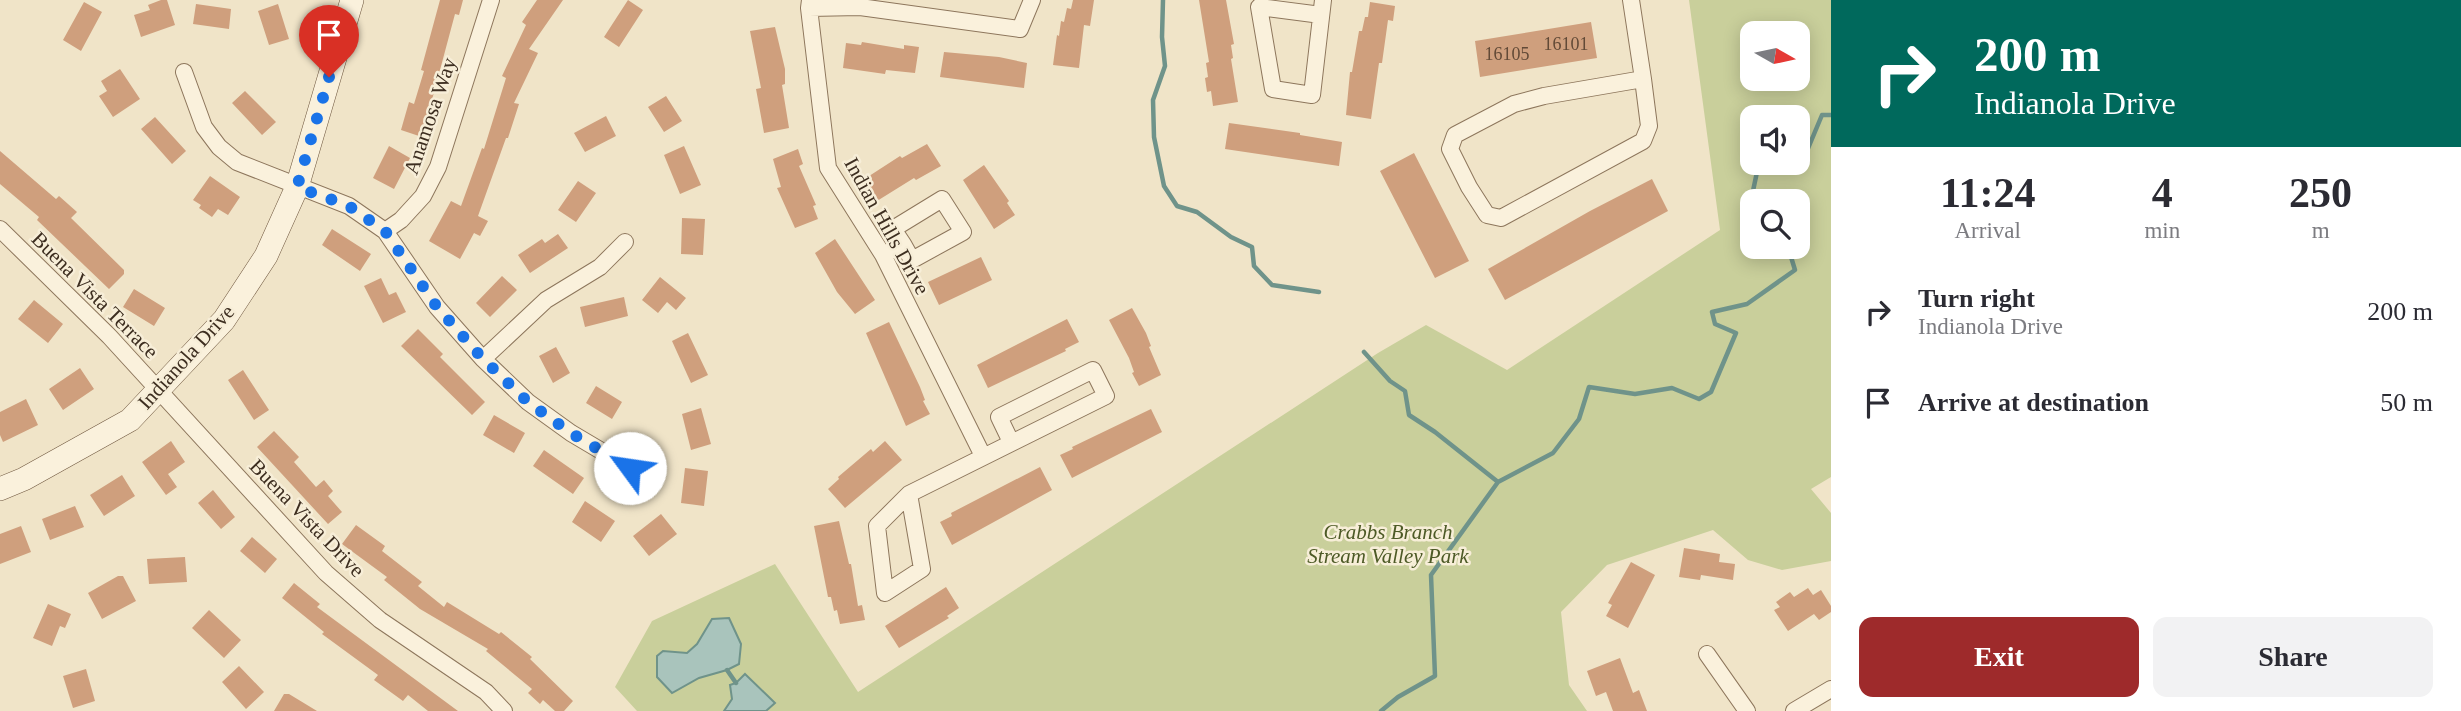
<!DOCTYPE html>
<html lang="en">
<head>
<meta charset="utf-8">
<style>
	body { margin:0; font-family:"Times New Roman",serif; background:#f2f2f3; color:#2b2b33; height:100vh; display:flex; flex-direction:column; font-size:26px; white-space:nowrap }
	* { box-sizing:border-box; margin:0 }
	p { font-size:23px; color:#7c7c81 }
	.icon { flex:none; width:38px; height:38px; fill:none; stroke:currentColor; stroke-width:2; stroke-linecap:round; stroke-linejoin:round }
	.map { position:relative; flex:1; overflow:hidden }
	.panel { display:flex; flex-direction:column; background:#fff; width:630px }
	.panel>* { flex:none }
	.top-card { background:#00695c; color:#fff; overflow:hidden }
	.needle { width:46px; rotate:99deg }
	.tools { position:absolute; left:1740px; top:21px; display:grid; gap:14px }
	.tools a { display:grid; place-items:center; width:70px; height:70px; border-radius:14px; background:#fff; box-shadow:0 4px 18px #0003; font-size:35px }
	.pin { position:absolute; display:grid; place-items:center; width:60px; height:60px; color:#fff; margin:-72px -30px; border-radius:50% 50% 50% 0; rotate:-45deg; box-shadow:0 0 7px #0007 }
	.pin .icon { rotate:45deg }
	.me { position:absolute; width:77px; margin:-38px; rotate:301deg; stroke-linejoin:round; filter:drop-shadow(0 0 5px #0008) }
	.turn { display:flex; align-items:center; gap:24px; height:147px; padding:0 28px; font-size:32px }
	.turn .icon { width:91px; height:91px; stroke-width:2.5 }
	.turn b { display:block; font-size:49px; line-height:60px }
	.eta { display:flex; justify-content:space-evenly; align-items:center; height:119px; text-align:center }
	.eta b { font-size:42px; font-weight:700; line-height:49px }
	.action { display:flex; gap:14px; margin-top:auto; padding:14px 28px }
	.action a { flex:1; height:80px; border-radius:14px; background:#9e2a2b; color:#fff; font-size:28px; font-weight:700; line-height:80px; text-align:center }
	.action a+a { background:#f2f2f3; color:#2b2b33 }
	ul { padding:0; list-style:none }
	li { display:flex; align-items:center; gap:21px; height:91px; padding:0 28px }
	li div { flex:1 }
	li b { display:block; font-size:26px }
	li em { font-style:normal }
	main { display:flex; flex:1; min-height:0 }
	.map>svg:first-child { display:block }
	.green { fill:#c9cf9b; fill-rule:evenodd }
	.water { fill:#a9c4bc; stroke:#6f938a; stroke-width:2 }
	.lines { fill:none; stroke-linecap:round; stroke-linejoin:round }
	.stream { stroke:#6f938a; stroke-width:4.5 }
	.building { fill:#cf9f7d }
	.street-casing { stroke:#8d765c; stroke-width:18 }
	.secondary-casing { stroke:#6f573f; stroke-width:24 }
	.street { stroke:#faf1dc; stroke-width:16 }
	.secondary { stroke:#faf1dc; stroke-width:23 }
	.route { stroke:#1a73e8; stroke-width:12; stroke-dasharray:0 21.6 }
	.labels { text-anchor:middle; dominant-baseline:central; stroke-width:5; stroke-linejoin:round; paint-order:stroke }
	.number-label { font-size:18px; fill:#624a37 }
	.street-label { font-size:21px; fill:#3d2e20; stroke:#f7eed8 }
	.park-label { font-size:21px; font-style:italic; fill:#4d5a26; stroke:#f7eed8 }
</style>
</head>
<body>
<main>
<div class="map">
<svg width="1831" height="711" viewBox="0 0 1831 711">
	<rect width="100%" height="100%" fill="#f0e4c8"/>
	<path class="green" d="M1689 0H1831V477L1811 489 1831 513V561L1782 570 1748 560 1713 530 1607 565 1561 612 1569 685 1587 711H637L615 687 652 621 775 564 858 692 1378 353 1426 325 1507 370 1720 230ZM1752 33H1797V79H1752ZM1752 117H1797V163H1752ZM1752 201H1797V247H1752Z"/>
	<path class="water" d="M729 618 741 644 739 664 727 670 699 678 672 693 657 677V656L663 651 687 653 697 644 712 619Z
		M745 674 775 703 766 711H724L732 699 730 685 736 683Z"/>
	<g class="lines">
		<path class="stream" d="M1163 0 1162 37 1165 66 1153 100 1154 137 1164 186 1177 206 1197 212 1231 237 1252 247 1254 266 1272 285 1319 292
			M1797 158H1804L1822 115H1831
			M1752 206 1750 205 1757 172 1766 163
			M1364 352 1390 381 1405 391 1409 415 1435 432 1498 482
			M727 670 736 683
			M1381 711 1398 697 1435 676 1431 575 1498 482 1553 453 1579 419 1589 387 1635 394 1672 388 1699 399 1711 392 1736 333 1715 324 1712 312 1747 304 1795 270 1788 247"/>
	</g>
	<path class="building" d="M161 0H167L175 25 141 37 134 15 150 10 148 5Z
		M440 0H463L459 15 455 14 422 137 401 130 409 102 414 104 424 71 421 70Z
		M537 0H563L529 49 538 53 514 103 519 104 508 138H506L478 216 488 221 480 236 474 233 460 259 429 241 451 201 461 206 482 148 484 149 506 78 502 76 526 25 522 22Z
		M628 0 643 10 619 47 604 37Z
		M1073 0H1094L1090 26 1084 25 1079 68 1053 65 1057 35 1059 36 1061 21 1064 22 1067 8 1071 9Z
		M1199 0H1226L1234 44 1231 45 1233 58 1231 59 1238 102 1213 106 1211 91 1207 92 1205 78 1208 77 1206 63 1209 62Z
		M84 2 102 12 81 51 63 40Z
		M1370 2 1395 6 1393 21 1388 20 1382 63H1379L1371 119 1346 115 1350 72H1352L1359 31H1362L1365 17H1368Z
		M196 4 231 9 229 29 193 24Z
		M278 4 289 39 269 45 258 11Z
		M1591 22 1597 58 1480 77 1475 41Z
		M775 27 785 69V84L782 85 789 128 764 133 756 89 761 88 750 31Z
		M862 42 904 49V45L919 47 915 73 886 70 885 74 843 68 846 43 861 45Z
		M944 52 999 57 1027 63 1024 88 940 77Z
		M120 69 140 99 113 117 99 96 107 91 101 81Z
		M245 91 276 122 262 135 232 103Z
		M666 96 682 121 664 132 648 107Z
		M606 116 616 136 585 152 574 133Z
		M155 117 186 151 172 164 141 129Z
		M1229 123 1300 133V135L1342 142 1339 166 1225 149Z
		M927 144 941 166 916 180 914 178 877 201 863 180 900 156 902 158Z
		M389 146 410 158 394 189 373 178Z
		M684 146 701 185 680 194 664 155Z
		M798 149 803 164 799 166 816 205 813 206 818 219 795 228 777 188 781 187 773 159Z
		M0 151 56 199 59 196 77 212 71 218 124 270V274L109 289 37 220 39 217 0 184Z
		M1414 153 1469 261 1435 278 1380 171Z
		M984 165 1009 201 1007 203 1015 215 994 229 963 180Z
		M210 176 240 197 228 215 218 209 212 217 199 208 201 205 193 200Z
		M1652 179 1668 211 1505 300 1488 269 1590 211Z
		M578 181 596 193 576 222 558 210Z
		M682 218 705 219 703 255 681 254Z
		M332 229 371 254 360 271 322 245Z
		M558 234 568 248 530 273 518 255 542 239 545 243Z
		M835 239 875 300 855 314 837 292 815 253Z
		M981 257 992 280 939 305 928 282Z
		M502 276 517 290 490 317 476 303Z
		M660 277 686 298 676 310 667 302 658 313 642 300Z
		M381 278 389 295 396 292 406 312 383 323 364 286Z
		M134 289 165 308 154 326 123 307Z
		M624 297 628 316 585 327 580 307Z
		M34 300 63 324 48 343 18 319Z
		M1132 308 1146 333 1151 346 1149 347 1161 375 1139 386 1132 373 1134 372 1129 358 1109 320Z
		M1067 319 1079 342 1065 349 1066 351 988 388 977 365Z
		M889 322 920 387 925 400 923 401 930 414 906 426 866 333Z
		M418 329 443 354 440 357 485 402 472 415 401 346Z
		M688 333 708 375 691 383 672 341Z
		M556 347 570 373 553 383 539 356Z
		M80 368 94 389 63 410 49 389Z
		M243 370 269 410 254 420 228 380Z
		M596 386 622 402 612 419 586 403Z
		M26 399 38 425 3 442 0 435V412Z
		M701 408 711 444 691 450 682 414Z
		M1151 409 1162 432 1072 478 1060 455 1073 449 1072 447Z
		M494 415 525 433 514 453 483 435Z
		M274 431 299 457 294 462 316 487 324 480 333 491 328 496 342 512 328 524 257 447Z
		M171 441 185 462 168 474 177 487 166 495 142 462Z
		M885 441 902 460 845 508 828 489 839 479 838 477 871 449 873 452Z
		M544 450 584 478 573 494 533 466Z
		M1040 467 1052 490 952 545 940 522 952 516 951 513Z
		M685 468 708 471 704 506 681 503Z
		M122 475 135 496 104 516 90 495Z
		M213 490 235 517 221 529 198 503Z
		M585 501 615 521 601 542 572 522Z
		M75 506 84 527 50 540 42 519Z
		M661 514 677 534 649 556 633 536Z
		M839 521 849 564H851L858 606 862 605 865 620 840 624 837 610 834 611 831 597H828L814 526Z
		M356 525 385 546 382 551 422 582 418 586 444 607 447 602 499 634 501 632 532 657 530 659 573 701 564 711H555L543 700 540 704 528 693 532 689 486 651 488 649 420 609 384 580 387 577 342 544Z
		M21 526 31 552 0 564V534Z
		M252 537 277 559 265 573 240 551Z
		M1684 548 1720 554 1719 562 1735 564 1733 580 1701 575 1700 580 1679 577Z
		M185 557 187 582 149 584 147 559Z
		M1631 562 1655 575 1628 628 1606 616 1612 605 1608 603Z
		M118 576H123L136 601 102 619 88 593Z
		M294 583 320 604 317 607 458 711H428L408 695 403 701 374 680 378 675 322 634 324 632 282 598Z
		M946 587 959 608 947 616 949 618 899 648 885 626Z
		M1808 588 1813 595 1821 590 1831 606V612L1819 620 1814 614 1788 631 1774 610 1780 607 1776 602 1790 592 1794 597Z
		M48 604 71 614 65 628 60 626 52 646 33 638Z
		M209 610 241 640 224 658 192 628Z
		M1620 658 1633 693 1639 690 1647 711H1613L1606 692 1596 696 1587 671Z
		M239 666 264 692 246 709 222 682Z
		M86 669 95 701 73 708 63 676Z
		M284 694H289L317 711H274Z"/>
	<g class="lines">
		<defs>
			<path id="street" d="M810 0 809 8 828 168 883 255 983 456
				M1631 0 1643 79
				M809 8 860 7 1020 29 1032 0
				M1321 15 1259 7 1273 89 1312 95 1323 0
				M184 72 204 127 219 147 237 162 349 206 385 231 437 307 483 359 528 402 571 433 630 468
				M1643 79 1649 126 1643 141 1501 218 1487 215 1469 187 1450 149 1455 135 1514 104 1544 96Z
				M0 229 109 336 326 573 380 620 486 692 504 711
				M385 231 401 220 423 196 438 167 491 0
				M883 255 903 244 912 260 963 232 942 199 893 229 903 244
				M483 359 546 300 600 267 625 242
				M909 494 922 569 885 593 877 526 909 494 1106 396 1093 370 999 417 1011 442
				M1707 654 1747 711
				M1794 711 1831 689"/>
			<path id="secondary" d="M0 489 24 479 130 420 224 320 266 256 297 187 352 0"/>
		</defs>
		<use href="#street" class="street-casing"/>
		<use href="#secondary" class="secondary-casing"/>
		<use href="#street" class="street"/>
		<use href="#secondary" class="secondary"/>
	</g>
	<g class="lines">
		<path class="route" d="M329 77 297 187 349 206 385 231 437 307 483 359 528 402 571 433 630 468"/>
	</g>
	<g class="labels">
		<g class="number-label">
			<text x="1566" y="44">16101</text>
			<text x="1507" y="54">16105</text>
		</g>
		<g class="street-label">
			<text transform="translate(430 116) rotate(-71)">Anamosa Way</text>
			<text transform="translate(887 226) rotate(61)">Indian Hills Drive</text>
			<text transform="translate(95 295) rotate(45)">Buena Vista Terrace</text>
			<text transform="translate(186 357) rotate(-48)">Indianola Drive</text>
			<text transform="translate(307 518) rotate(46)">Buena Vista Drive</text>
		</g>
		<g class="park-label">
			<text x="1388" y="532">Crabbs Branch<tspan x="1388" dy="24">Stream Valley Park</tspan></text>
		</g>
	</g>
</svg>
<div class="tools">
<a><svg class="needle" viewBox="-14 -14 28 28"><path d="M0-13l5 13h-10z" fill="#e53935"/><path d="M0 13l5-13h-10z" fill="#7c7c81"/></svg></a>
<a><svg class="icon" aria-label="sound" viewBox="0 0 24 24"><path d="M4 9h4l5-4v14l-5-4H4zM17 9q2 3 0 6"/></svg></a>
<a><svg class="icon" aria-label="search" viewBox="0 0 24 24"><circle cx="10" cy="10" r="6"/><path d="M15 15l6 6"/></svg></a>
</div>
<div class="pin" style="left:329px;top:77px;background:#d93025"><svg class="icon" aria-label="arrive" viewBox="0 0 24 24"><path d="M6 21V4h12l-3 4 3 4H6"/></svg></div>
<svg class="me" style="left:630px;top:468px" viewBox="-20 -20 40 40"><circle r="19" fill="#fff"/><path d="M0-13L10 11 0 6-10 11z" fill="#1a73e8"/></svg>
</div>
<section class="panel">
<div class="top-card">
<div class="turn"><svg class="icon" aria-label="right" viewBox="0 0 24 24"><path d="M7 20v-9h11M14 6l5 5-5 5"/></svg><div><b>200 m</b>Indianola Drive</div></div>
</div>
<div class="eta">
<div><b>11:24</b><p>Arrival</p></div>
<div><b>4</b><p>min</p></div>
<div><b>250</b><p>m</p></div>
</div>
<ul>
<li><svg class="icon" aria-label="right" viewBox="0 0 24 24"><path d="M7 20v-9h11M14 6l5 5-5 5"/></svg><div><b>Turn right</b><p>Indianola Drive</p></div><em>200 m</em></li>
<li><svg class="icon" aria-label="arrive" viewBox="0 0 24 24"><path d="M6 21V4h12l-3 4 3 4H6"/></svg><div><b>Arrive at destination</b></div><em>50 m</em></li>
</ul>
<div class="action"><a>Exit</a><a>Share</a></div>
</section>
</main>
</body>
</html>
